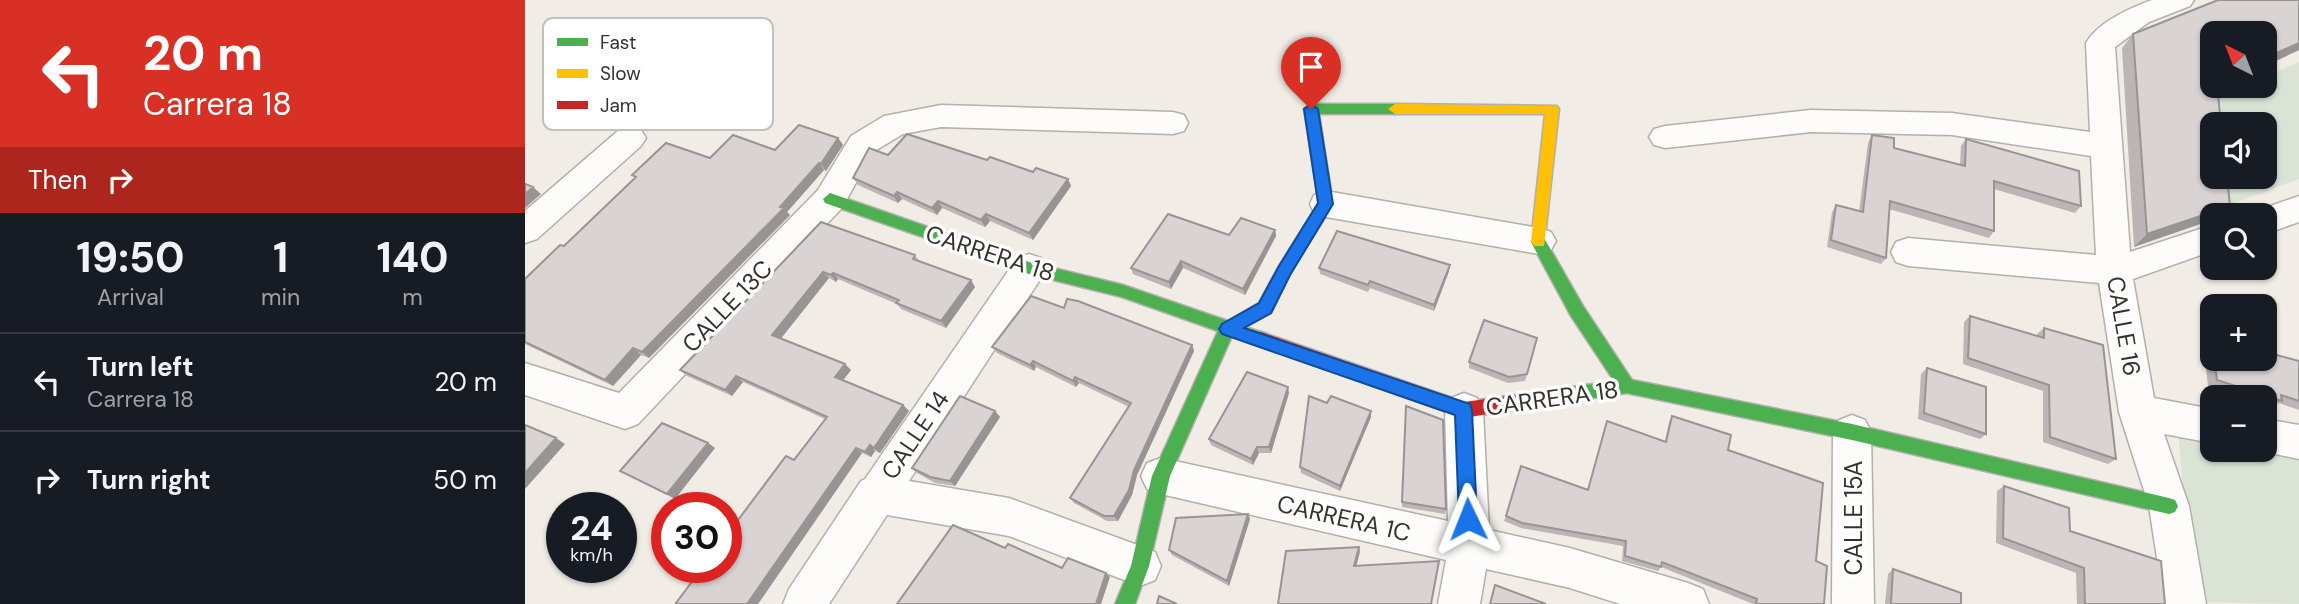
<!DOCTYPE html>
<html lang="en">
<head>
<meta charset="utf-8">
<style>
	body { margin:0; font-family:"DM Sans",sans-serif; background:#242831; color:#f1f3f6; height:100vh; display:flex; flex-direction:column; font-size:26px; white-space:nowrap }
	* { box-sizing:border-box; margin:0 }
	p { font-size:23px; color:#9ea1a6 }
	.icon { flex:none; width:38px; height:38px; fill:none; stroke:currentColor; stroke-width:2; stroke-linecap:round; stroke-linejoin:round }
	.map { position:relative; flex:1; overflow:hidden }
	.side { display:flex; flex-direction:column; background:#171b24; width:525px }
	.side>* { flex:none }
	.hud { background:#d93025; color:#fff; overflow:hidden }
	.needle { width:46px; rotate:318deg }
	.buttons { position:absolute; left:1675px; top:21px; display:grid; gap:14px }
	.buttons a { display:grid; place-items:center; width:77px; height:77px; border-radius:14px; background:#171b24; box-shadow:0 2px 5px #0004; font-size:35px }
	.speed { position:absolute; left:21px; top:492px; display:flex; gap:14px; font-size:35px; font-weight:700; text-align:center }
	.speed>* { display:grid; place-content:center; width:91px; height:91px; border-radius:50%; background:#171b24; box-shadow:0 2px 5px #0004; line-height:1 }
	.speed small { font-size:18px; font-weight:400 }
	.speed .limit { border:10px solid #d22; background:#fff; color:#111 }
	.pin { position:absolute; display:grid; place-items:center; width:60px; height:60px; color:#fff; margin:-72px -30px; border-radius:50% 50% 50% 0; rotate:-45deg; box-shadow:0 0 7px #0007 }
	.pin .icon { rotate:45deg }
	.me { position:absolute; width:77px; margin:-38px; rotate:358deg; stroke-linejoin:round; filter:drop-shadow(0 0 5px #0008) }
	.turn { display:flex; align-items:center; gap:24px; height:147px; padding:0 28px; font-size:32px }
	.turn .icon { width:91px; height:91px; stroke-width:2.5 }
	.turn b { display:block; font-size:49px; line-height:60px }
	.then { display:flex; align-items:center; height:66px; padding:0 28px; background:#0003; gap:14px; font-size:26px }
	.eta { display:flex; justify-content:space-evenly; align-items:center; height:119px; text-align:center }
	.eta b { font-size:42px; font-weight:700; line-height:49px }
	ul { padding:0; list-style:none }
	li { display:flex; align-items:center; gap:21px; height:98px; padding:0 28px; border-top:2px solid #363941 }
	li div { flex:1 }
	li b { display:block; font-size:26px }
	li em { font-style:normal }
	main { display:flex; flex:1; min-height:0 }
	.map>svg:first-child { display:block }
	.green { fill:#dae3d6 }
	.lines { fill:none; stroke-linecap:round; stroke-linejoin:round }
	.street-casing { stroke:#b3b0aa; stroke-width:3 }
	.fast-casing { stroke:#b3b0aa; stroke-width:3 }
	.slow-casing { stroke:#b3b0aa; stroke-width:3 }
	.jam-casing { stroke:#b3b0aa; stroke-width:3 }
	.street { fill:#fdfcfb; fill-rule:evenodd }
	.fast { fill:#4caf50; fill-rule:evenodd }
	.slow { fill:#ffc107; fill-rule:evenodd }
	.jam { fill:#c62828; fill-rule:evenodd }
	.wall { fill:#bbb5b5 }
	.shaded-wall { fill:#999494 }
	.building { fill:#dad3d3; stroke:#999494; stroke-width:2 }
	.route { fill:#1a73e8; stroke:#114b97; stroke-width:2 }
	.labels { text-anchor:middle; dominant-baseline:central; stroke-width:7; stroke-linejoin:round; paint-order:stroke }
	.street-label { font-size:24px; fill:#35312d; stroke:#fff }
	.key { fill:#fff; stroke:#c2c1c0; stroke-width:2 }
	.key-label { font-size:19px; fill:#35312d }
</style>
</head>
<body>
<main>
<section class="side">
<div class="hud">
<div class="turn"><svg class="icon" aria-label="left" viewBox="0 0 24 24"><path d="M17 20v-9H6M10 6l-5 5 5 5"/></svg><div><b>20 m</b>Carrera 18</div></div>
<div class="then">Then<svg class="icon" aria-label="right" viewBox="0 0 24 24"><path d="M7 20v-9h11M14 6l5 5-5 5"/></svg></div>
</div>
<div class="eta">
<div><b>19:50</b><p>Arrival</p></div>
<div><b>1</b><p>min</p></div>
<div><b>140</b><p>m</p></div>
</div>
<ul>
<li><svg class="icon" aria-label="left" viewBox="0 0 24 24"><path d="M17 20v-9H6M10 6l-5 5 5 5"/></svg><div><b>Turn left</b><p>Carrera 18</p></div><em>20 m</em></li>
<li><svg class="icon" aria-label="right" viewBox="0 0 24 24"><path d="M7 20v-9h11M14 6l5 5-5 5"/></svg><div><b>Turn right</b></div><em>50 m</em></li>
</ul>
</section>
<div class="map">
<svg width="1774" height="604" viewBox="0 0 1774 604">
	<rect width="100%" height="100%" fill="#f1ece5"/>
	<path class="green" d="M1774 62V179L1699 207 1696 177H1740V124H1691L1688 99 1720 86H1740V77Z
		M1653 432 1687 439V450H1740V447L1774 452V604L1669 602Z"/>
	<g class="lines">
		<defs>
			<path id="street" d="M1627 0H1669L1665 6 1624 22 1590 47 1605 252 1687 225V251L1608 279 1629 398 1687 409V443L1639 434 1664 506 1681 604H1639L1624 506 1594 412 1574 283 1383 266 1371 262 1366 252 1371 242 1383 238 1571 255 1566 156 1427 135 1286 132 1140 148 1129 145 1124 137 1129 129 1140 126 1286 110 1427 113 1565 132 1561 43C1573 22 1605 8 1627 0Z
				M416 105 648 112 659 115 663 123 659 131 648 134 416 127 378 134 348 152 317 208 113 424 100 429 0 395V363L94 393 293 190 326 136 359 116Z
				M105 127 116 130 121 138 116 146 12 239 0 243V211L94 130Z
				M801 191 1014 228 1026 232 1031 241 1026 250 1014 254 801 217 789 213 785 204 789 195Z
				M1774 196V222L1740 234V215H1727L1728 212Z
				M504 254 516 258 521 268 516 278 384 481 484 498 615 546 630 552 636 566 630 580 615 586 484 536 362 515 304 604H258L264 589 336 481 340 479 492 258Z
				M939 393 952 398 958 410 964 530 1045 548 1163 583 1178 589 1184 604H1095L1045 588 961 569 955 604H913L921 560 636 494 622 489 616 476 622 463 636 458 923 521 920 410 926 398Z
				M1327 415 1340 420 1346 432 1349 604H1307L1308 432 1314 420Z
				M1740 419 1774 425V459L1731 450H1740Z"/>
			<path id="fast" d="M786 104H870L877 109 870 114H794L808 204 765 274 746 313 720 327 742 334 744 339 742 344 736 346 707 336 645 476 624 566 610 604H590L606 566 627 476 693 331 597 297 504 274 300 203 298 199 305 193 504 262 598 285 703 321 734 303 754 266 794 203 779 109Z
				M1014 236 1019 238 1058 306 1107 380 1327 424 1644 498 1650 500 1653 506 1650 512 1644 514 1327 440 1102 393 1005 407 999 405 997 400 999 395 1005 393 1089 381 1046 316 1006 242Z"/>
			<path id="slow" d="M870 104 1032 106 1034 109 1019 246H1009L1006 242 1020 114H870L863 109Z"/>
			<path id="jam" d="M736 332 939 402 1005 393 1011 395 1013 400 1011 405 1005 407 939 418 730 344 728 339 730 334Z"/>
		</defs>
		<use href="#street" class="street-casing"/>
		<use href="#fast" class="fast-casing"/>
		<use href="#slow" class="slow-casing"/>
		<use href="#jam" class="jam-casing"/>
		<use href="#street" class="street"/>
		<use href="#fast" class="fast"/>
		<use href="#slow" class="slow"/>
		<use href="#jam" class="jam"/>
	</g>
	<path class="wall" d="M1774 0V50L1740 66 1687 86H1697L1692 88 1705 206 1695 215H1687L1609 247 1597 48 1608 34Z
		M1347 135 1369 148 1435 165 1436 146 1441 139 1556 206 1550 213 1469 189V231L1464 238 1364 209 1361 258 1356 264 1302 247 1307 212 1311 205 1334 212 1343 143Z
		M313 138 318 145 301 171 299 170 262 212 265 215 124 358 116 355 88 386 0 344V279L39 246 110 178 107 175 185 158 250 150Z
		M363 155 462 160 543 179 546 186 508 240 465 221 460 227 417 208 412 215 377 199 373 203 333 185 328 178Z
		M296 222 390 255 395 262 450 287 421 328 376 309 372 304 313 279 311 282 304 278 256 338 326 370 318 380 378 405 384 411 355 453 350 451 346 457 337 453 233 604H154L300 419 218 382 207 396 162 376 155 370Z
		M750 230 751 236 720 295 658 268 646 289 608 274 606 268 704 235Z
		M794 268 924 271 909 311 845 288 843 292 795 274Z
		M539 308 667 345 669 351 612 475 607 495 593 521H582L549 503 545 498 604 407 554 383 551 387 511 367 509 371 472 353 467 347Z
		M1445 316 1512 336V334L1519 328 1591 459 1583 464 1518 442V391L1438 364 1439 322Z
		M1686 338 1687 359H1740L1774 361V410L1754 403 1748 407 1740 404V397H1717L1683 386 1678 344Z
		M1011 344 1000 381 983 383 944 368V362Z
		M1402 368 1461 434 1455 439 1393 419 1396 374Z
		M764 393 746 453H734L728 465 686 445 684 439Z
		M802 403 846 411V417L815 491 776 473 775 467Z
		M881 406 921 509 920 514 877 507Z
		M470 411 475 417 430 486 410 483 392 473 387 468Z
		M1147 416 1203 450 1291 561 1299 604H1228L1136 567 1133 571 1097 561 1098 546 996 528 979 521 981 516 1063 490 1140 441 1144 422Z
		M183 443 190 448 150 499 95 471Z
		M1479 486 1545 531 1640 604H1552L1551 573 1471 543 1472 491Z
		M723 514 725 519 704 586 647 555 644 550Z
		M1368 569 1436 604H1360L1363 574Z"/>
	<path class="shaded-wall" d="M1774 43V50L1740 66V58Z
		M313 138 318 145 301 171 296 164Z
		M294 163 299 170 262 212 265 215 124 358 117 352 255 207Z
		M543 179 546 186 508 240 504 233Z
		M8 187 16 194 0 208V194Z
		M372 192 377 199 373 203 369 196Z
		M413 201 417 208 412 215 407 208Z
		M1705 206 1695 215H1687V220L1609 247 1622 234Z
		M461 214 465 221 460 227 456 220Z
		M750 230 751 236 720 295 718 289Z
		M656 261 658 268 646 289 644 282Z
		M925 265 924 271 909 311V305Z
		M298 272 304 278 254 341 247 335Z
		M308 273 313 279 311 282 306 275Z
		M446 280 450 287 421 328 416 321Z
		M667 345 669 351 612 475 607 495 593 521 589 516 609 470Z
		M108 348 116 355 88 386 80 380Z
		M508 361 511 367 509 371 505 365Z
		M320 364 326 370 316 383 310 377Z
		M211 376 218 382 207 396 200 390Z
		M550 377 554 383 551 387 548 381Z
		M763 387 764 393 746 453 744 447Z
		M378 405 384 411 355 453 349 448Z
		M470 411 475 417 430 486 425 481Z
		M846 411V417L815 491V486Z
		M31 438 40 444 0 489V473Z
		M183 443 190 448 150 499 142 494Z
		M345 445 350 451 346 457 340 452Z
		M732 447 734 453 728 465 726 459Z
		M331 448 337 453 233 604H222Z
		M723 514 725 519 704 586 702 581Z
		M834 547 835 552 830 571 829 566Z
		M581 573 585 577 576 604H571Z"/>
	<path class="building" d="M1693 0H1774V43L1740 58V33H1687V86H1692L1696 124H1687V177H1702L1705 206 1622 234 1608 34Z
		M274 125 313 138 296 164 294 163 255 207 259 208 117 352 108 348 80 380 0 342V279L35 245 39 246 111 177 107 175 141 143 185 158 208 135 250 150Z
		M382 134 462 160 465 157 508 172 511 168 543 179 504 233 461 214 456 220 413 201 407 208 372 192 369 196 328 178 344 148 363 155Z
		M1347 135 1369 138V148L1440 166 1441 139 1554 171 1556 206 1469 181V231L1365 201 1361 258 1306 240 1311 205 1338 212Z
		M0 184 8 187 0 194Z
		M643 214 704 235 716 218 750 230 718 289 656 261 644 282 606 268Z
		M296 222 390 255 388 259 446 280 416 321 371 303 374 300 308 273 306 275 298 272 247 335 320 364 310 377 378 405 349 448 345 445 340 452 331 448 222 604H154L151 603 178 567H201V536L261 456 269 460 302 417 211 376 200 390 155 370Z
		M812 231 925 265 909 305 845 281 843 285 794 268Z
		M506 296 539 308 542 299 553 301 667 345 609 470 604 490 589 516H579L545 498 606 403 550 377 548 381 508 361 505 365 467 347Z
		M1445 316 1519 338V328L1578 345 1591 459 1525 437 1524 385 1443 358Z
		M959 320 1012 338 1002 374 984 377 944 362Z
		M1740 352 1774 361V401L1756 395 1757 401 1692 380 1689 359H1740Z
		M1402 368 1461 387V434L1399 413Z
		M722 372 763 387 744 447H732L726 459 684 439Z
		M435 396 470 411 425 481 405 477 387 468Z
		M784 396 802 403 806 396 846 411 815 486 775 467Z
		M881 406 918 420 921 509 877 502Z
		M1147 416 1206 435 1203 450 1298 483 1291 561 1302 566 1299 604H1231L1232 599 1137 562 1136 567 1100 556 1101 541 997 523 981 516 996 466 1063 490 1082 421 1141 442Z
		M137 423 183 443 142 494 95 471Z
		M0 425 31 438 0 473Z
		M1479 486 1544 508 1545 531 1636 561 1640 604H1560L1559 568 1478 538Z
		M723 514 702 581 644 550 651 518Z
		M428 525 480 548 483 544 537 568 543 558 581 573 571 604H372Z
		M834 547 829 566 914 561 906 604H753L761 551Z
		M1368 569 1436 593V604H1366Z
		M970 585 1021 604H965Z
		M634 596 652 604H632Z"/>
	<path class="route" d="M786 104 793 109 808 204 765 275 746 313 719 328 945 404 947 410 952 519 950 525 943 528 937 525 934 519 930 415 697 334 694 329 697 324 734 303 754 266 793 203 779 109Z"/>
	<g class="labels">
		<g class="street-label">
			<text transform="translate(465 253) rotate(18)">CARRERA 18</text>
			<text transform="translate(202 306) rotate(-46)">CALLE 13C</text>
			<text transform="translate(1599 326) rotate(80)">CALLE 16</text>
			<text transform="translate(1027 398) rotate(-8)">CARRERA 18</text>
			<text transform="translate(390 435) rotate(-56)">CALLE 14</text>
			<text transform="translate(819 518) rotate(13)">CARRERA 1C</text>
			<text transform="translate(1328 518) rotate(-90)">CALLE 15A</text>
		</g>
	</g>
	<rect x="18" y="18" width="230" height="112" rx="10" class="key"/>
	<rect x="32" y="38" width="31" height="8" fill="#4caf50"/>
	<rect x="32" y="69" width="31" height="9" fill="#ffc107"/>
	<rect x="32" y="101" width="31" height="8" fill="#c62828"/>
	<g class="key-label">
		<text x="75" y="49">Fast</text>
		<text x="75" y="80">Slow</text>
		<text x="75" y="112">Jam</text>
	</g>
</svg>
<div class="buttons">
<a><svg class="needle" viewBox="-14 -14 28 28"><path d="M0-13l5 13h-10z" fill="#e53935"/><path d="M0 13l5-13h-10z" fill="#9ea1a6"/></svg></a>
<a><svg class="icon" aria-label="sound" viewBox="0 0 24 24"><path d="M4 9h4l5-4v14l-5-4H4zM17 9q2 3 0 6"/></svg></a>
<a><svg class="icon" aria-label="search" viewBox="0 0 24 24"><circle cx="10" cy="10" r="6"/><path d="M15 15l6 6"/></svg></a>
<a>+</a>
<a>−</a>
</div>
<div class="speed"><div>24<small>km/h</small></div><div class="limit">30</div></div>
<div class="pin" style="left:786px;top:109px;background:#d93025"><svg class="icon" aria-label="arrive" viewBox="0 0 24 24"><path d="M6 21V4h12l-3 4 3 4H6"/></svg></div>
<svg class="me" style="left:943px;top:519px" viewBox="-20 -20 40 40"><path d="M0-17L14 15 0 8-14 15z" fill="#1a73e8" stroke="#fff" stroke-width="4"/></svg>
</div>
</main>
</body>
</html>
